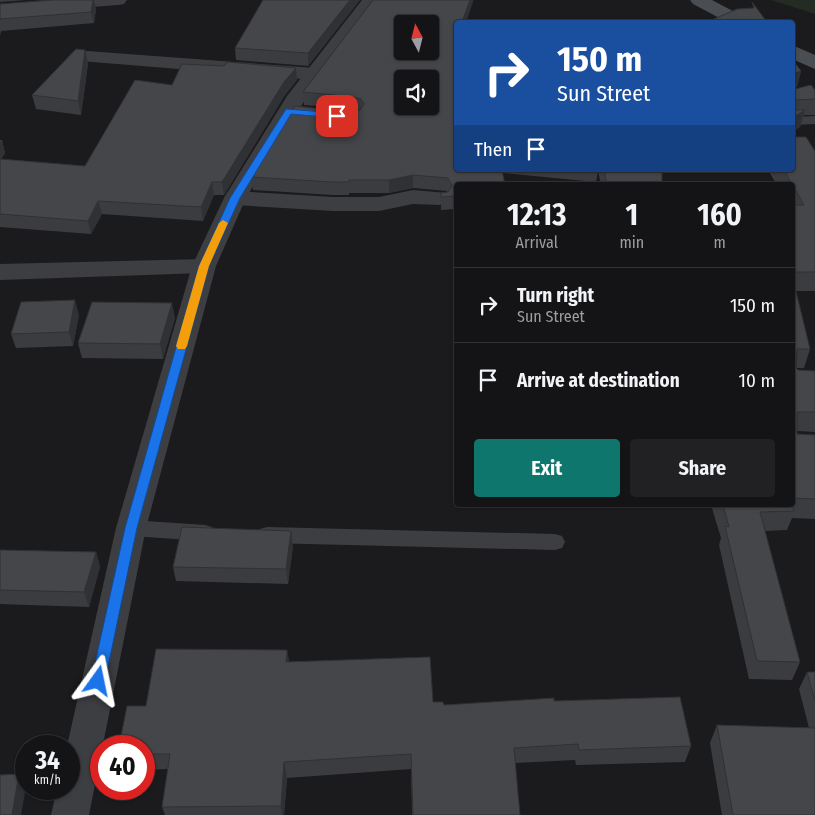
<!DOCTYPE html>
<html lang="en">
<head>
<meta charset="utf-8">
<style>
	body { margin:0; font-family:"Fira Sans Condensed",sans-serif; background:#212123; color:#f1f3f6; height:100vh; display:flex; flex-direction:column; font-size:19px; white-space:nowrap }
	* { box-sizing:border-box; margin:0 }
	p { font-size:16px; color:#9d9ea1 }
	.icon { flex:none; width:28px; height:28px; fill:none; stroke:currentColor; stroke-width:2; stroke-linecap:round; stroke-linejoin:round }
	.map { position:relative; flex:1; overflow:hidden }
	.side { position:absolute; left:454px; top:182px; width:341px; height:325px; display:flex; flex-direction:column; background:#141416; border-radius:5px; box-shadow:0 1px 4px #0004,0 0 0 1px #333335 }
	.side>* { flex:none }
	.hud { position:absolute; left:454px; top:20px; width:341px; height:152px; border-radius:5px; box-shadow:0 1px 4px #0004,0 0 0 1px #333335; background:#1a4fa0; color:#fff; overflow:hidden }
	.needle { width:32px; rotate:353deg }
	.buttons { position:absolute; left:394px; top:15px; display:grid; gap:10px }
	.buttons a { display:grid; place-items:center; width:45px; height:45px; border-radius:5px; background:#141416; box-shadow:0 1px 4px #0004,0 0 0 1px #333335; font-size:25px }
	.speed { position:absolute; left:15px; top:735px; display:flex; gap:10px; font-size:25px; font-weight:700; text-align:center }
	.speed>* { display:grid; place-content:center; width:65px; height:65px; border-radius:50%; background:#141416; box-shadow:0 1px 4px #0004,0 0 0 1px #333335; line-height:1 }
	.speed small { font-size:12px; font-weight:400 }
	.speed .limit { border:8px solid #d22; background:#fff; color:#111 }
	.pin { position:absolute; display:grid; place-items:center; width:42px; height:42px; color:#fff; margin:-21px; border-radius:10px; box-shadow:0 2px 8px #0006 }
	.me { position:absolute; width:55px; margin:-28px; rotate:12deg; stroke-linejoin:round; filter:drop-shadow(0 0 4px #0008) }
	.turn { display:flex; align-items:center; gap:18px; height:105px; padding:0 20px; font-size:22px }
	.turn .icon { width:65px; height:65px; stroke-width:2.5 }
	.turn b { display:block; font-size:35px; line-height:42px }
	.then { display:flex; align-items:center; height:48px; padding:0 20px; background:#0003; gap:10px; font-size:19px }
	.eta { display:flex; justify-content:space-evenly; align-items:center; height:85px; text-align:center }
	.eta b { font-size:30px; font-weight:700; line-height:35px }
	.button { display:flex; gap:10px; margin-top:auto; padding:10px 20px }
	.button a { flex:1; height:58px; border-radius:5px; background:#0f766e; color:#fff; font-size:20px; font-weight:700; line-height:58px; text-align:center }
	.button a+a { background:#212123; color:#f1f3f6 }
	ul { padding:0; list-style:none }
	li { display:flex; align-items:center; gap:15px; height:75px; padding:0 20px; border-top:1px solid #333335 }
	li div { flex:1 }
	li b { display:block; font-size:19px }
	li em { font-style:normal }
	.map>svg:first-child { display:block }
	.green { fill:#232b22 }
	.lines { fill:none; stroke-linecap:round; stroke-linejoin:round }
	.service { fill:#3c3e42; fill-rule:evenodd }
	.pedestrian { fill:#3c3e42; fill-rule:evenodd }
	.minor { fill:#3c3e42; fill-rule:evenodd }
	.tertiary { fill:#3c3e42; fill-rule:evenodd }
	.secondary { fill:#4a4d52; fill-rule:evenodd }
	.wall { fill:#3b3c40 }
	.shaded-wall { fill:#303134 }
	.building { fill:#45464a; stroke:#303134; fill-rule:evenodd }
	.route { fill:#1a73e8; stroke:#114b97 }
	.slow { fill:#f59e0b }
</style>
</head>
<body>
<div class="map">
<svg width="815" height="815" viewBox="0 0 815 815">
	<rect width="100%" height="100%" fill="#1b1b1d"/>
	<path class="green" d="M771 0H815V14Z"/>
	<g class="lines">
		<path class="service" d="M815 116V124L792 125V117Z
			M131 520 205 525 212 527 215 533 212 539 205 541 131 536 124 534 121 528 124 522Z
			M267 527 555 534 562 536 565 542 562 548 555 550 267 543 260 541 257 535 260 529Z"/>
		<path class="pedestrian" d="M204 259 213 261 216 266 213 271 204 273 0 280V264Z"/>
		<path class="minor" d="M48 0H127L124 4 118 5 0 14V4Z
			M87 51 315 68 322 70 325 74 322 78 315 80 80 61 77 57 80 53Z
			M413 190 447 193 450 198 447 203 439 205 413 204 379 211H333L235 205 227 203 224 198 227 193 235 191 333 197H379Z"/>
		<path class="tertiary" d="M362 0H380L306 98 246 198 216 266 146 528 89 815H51L57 789H69V746H67L116 528 192 266 224 198 287 96Z"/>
		<path class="secondary" d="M690 0H712L746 18 749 22H727L693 4Z
			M792 45 815 55V69L792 59Z"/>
	</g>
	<path class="wall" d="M0 0H26L0 2Z
		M360 0 308 66 236 60 235 48Z
		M373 0H473L466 22 456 170H662V185H601L598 171 596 182 502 173 456 185V209L441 210V193L447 192V191L413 188 389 193H349V195H333L253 190 251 177 352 112 358 111 354 109 304 105 303 92Z
		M0 4 96 9 94 23 1 31 0 36Z
		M85 50 88 64 81 115 36 109 32 95Z
		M792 59 801 71 797 87H795V89L815 90V115H804L800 127 792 132Z
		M297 80 285 95 224 195H214L203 221 102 214 91 234 0 227V140H2L5 153 1 159 85 166 172 85Z
		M815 151V291H796L810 349 804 368H796L798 370 815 371V432L797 431V434L815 435V519L792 518 787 530 765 531 800 662 792 680 749 679 719 545 721 538 711 505H792V185H777L768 170H792Z
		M79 315 73 346 16 348 11 334Z
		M175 318 163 359 82 358 78 343Z
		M293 546 288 584 176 581 173 567Z
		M0 550 96 552 100 567 89 607 0 604Z
		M287 650 289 662 433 702 444 705 554 701 691 746 685 762 576 765 575 760 515 763 520 815H412L411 769 287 778 284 815H165L162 807 168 769 144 770V746L146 706Z
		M807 672H815V815H722L710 743 717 725 809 728 799 689Z"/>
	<path class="shaded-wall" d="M93 0H94L96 9 94 23 91 12Z
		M350 0H360L308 66V53Z
		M470 0H473V2L466 22H462Z
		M85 50 88 64 81 115 78 101Z
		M296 68 297 80 285 95 224 195 222 182 284 82Z
		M801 71 797 87 792 88 795 73Z
		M805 110 800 127 792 132V118Z
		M2 140 5 153 0 161V142Z
		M413 175V188L389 193V180Z
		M212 182 214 195 203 221 201 207Z
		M98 201 102 214 91 234 88 221Z
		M75 300 79 315 73 346 69 332Z
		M172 303 175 318 163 359 160 344Z
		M291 531 293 546 288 584 286 569Z
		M96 552 100 567 89 607 84 592Z
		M287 650 290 667 286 662Z
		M284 762 287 778 284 815H282L281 806Z
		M19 774 26 787 21 815H12Z"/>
	<path class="building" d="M54 0H93L91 12 0 19V4Z
		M263 0H350L308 53 235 48Z
		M373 0H470L462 22H465H456V170H502L505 185H456V196L441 197V193L448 192 452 186 448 178 413 175 389 180H349V182H332L251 177 295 106 352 112 360 110 364 104 361 99 353 97 303 92ZM402 24H430V51H402ZM402 79H430V106H402Z
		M752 2 767 22H707L737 9 754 8Z
		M76 49 85 50 78 101 32 95Z
		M792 59 801 71 795 73V89L811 85 815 90V99L795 100V110H805L792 118Z
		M227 62 296 68 284 82 222 182H212L201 207 98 201 88 221 0 214V159L85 166 135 80 172 85 182 64 224 66Z
		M792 137H806L815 151V272H792V205H804L784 170H792Z
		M604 170H662V185H607Z
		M792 275 810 349H797L796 368 798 370 815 371V412H797V434L815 435V499L792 498Z
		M75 300 69 332 11 334 21 302Z
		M92 302 172 303 160 344 78 343Z
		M723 505H792L794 511 760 512 800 662 757 661 725 526 729 527Z
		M182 527 291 531 286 569 173 567Z
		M0 550 96 552 84 592 0 590Z
		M156 649 287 650 286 662 430 657 433 702H443L444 705 554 698V701L680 697 691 746 579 750 578 744 514 748 520 815H413L411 754 284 762 281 806 162 807 170 754H144V746H119L127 706H146Z
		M807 672H815V701Z
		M717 725 815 728V815H733Z
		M19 774 12 815H0V775Z"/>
	<path class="route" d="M286 109 337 113 341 116 337 118 291 114 240 198 209 266 137 528 105 681 103 685 98 687 93 685 91 681 125 528 199 266 230 198Z"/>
	<path class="slow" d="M223 220 228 223 209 266 187 346 185 349H178L176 346 199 266 219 223Z"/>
</svg>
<div class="buttons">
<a><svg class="needle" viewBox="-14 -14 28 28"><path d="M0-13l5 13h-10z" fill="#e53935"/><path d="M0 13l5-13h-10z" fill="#9d9ea1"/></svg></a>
<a><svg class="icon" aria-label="sound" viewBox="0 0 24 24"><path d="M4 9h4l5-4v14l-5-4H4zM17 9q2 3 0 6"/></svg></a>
</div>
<div class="speed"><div>34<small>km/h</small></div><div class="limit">40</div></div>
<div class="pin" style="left:337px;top:116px;background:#d93025"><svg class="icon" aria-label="arrive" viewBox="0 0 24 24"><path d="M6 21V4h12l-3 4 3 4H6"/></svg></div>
<svg class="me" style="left:98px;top:681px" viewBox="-20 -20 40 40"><path d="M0-17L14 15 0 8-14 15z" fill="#1a73e8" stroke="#fff" stroke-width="4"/></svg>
<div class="hud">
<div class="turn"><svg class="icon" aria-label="right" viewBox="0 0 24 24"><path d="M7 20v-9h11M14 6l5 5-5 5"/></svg><div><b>150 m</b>Sun Street</div></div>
<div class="then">Then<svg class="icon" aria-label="arrive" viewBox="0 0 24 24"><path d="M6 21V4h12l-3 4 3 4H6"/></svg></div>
</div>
<section class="side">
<div class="eta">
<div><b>12:13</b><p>Arrival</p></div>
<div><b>1</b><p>min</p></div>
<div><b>160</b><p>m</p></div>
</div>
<ul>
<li><svg class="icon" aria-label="right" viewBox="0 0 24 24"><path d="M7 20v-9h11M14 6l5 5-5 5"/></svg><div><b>Turn right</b><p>Sun Street</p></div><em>150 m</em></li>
<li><svg class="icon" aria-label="arrive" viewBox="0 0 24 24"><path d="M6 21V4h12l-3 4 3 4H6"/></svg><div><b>Arrive at destination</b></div><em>10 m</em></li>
</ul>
<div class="button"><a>Exit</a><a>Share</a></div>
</section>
</div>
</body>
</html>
